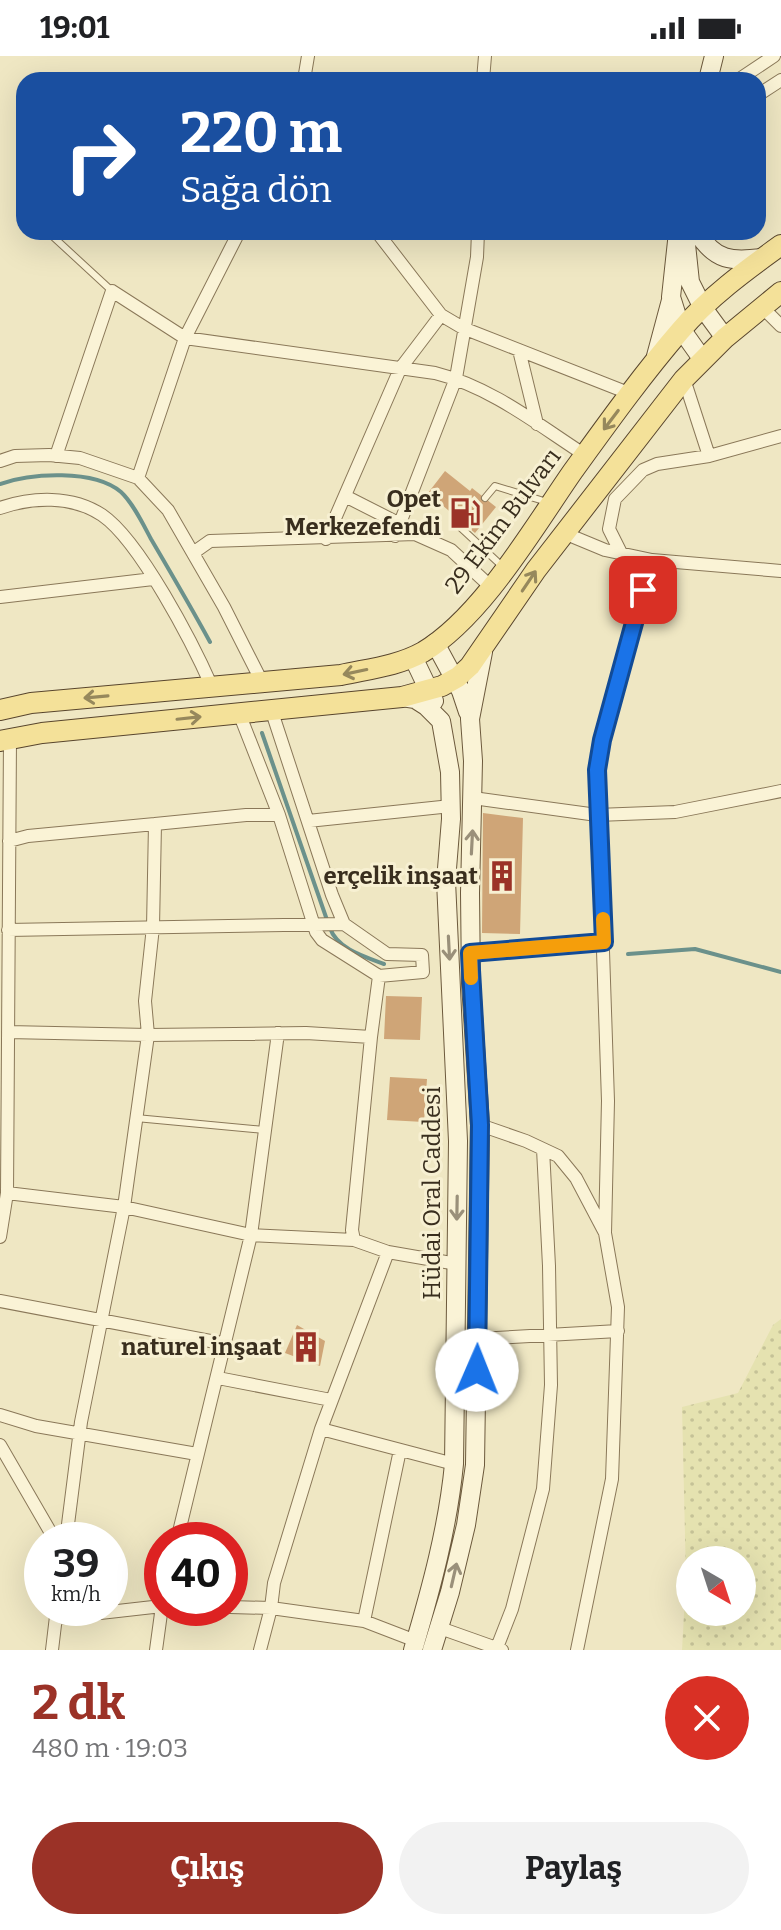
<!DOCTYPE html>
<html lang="tr">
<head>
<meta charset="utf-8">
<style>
	body { margin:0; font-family:Bitter,serif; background:#f2f2f2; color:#202124; height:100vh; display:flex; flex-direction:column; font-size:30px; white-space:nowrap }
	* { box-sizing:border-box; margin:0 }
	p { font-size:26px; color:#757577 }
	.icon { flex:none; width:44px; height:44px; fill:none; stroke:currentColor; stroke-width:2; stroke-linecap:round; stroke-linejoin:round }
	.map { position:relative; height:1594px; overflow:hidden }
	.sheet { display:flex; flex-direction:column; background:#fff; flex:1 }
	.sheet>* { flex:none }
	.top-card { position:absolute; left:16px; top:16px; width:750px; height:168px; border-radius:24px; box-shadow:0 8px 32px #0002; background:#1a4fa0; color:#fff; overflow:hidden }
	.needle { width:52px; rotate:141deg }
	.controls { position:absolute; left:676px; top:1490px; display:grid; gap:16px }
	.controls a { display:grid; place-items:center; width:80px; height:80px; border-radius:50%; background:#fff; box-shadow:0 8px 32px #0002; font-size:40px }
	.speed { position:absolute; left:24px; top:1466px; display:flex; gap:16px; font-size:40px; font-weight:700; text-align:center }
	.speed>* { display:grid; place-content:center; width:104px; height:104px; border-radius:50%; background:#fff; box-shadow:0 8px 32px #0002; line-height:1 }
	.speed small { font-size:20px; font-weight:400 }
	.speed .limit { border:12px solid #d22; background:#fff; color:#111 }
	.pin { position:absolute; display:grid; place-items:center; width:68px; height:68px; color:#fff; margin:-34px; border-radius:16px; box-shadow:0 4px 12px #0006 }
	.me { position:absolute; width:88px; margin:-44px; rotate:1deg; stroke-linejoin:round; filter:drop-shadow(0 0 6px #0008) }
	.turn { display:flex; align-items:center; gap:28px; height:168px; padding:0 32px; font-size:36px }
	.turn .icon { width:104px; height:104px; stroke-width:2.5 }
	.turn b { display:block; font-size:56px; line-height:68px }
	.round { display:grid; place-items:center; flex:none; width:84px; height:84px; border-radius:42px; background:#f2f2f2 }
	.headline { display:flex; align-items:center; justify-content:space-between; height:136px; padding:0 32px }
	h1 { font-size:48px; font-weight:700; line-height:60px; color:#9b3227 }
	.button { display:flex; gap:16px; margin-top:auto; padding:16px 32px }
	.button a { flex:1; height:92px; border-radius:48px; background:#9b3227; color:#fff; font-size:32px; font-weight:700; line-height:92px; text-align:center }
	.button a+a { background:#f2f2f2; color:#202124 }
	.status { display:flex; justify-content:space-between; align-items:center; height:56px; padding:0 40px; background:#fff; direction:ltr }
	.status svg { height:22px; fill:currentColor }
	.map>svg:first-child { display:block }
	.farmland { fill:url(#farmland-dots); fill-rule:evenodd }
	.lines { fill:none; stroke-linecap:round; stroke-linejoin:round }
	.stream { stroke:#6b918b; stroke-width:4 }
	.building { fill:#cfa577 }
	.lane-casing { stroke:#8a7859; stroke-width:8 }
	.street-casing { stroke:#8a7859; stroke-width:14 }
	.secondary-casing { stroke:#6c593c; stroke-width:20 }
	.primary-casing { stroke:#58452d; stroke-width:22 }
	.lane { stroke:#faf3d6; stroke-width:6 }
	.street { stroke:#faf3d6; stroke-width:12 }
	.secondary { stroke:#faf3d6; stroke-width:18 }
	.primary { stroke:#f4e199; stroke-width:20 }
	.oneway { stroke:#96885c }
	.oneway2 { stroke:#9a907a }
	.route-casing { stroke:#114b97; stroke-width:20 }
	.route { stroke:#1a73e8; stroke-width:14 }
	.slow { stroke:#f59e0b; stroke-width:14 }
	.labels { text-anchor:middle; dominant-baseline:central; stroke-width:6; stroke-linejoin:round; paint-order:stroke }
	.poi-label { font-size:24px; font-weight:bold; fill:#392e1e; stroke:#f7f0d2; text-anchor:end }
	.street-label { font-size:24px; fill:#392e1e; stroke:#f7f0d2 }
</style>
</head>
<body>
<div class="status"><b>19:01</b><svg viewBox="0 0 49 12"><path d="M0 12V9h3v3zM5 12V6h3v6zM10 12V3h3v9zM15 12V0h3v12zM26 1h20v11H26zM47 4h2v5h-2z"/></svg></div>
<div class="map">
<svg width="781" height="1594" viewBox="0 0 781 1594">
	<defs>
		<pattern id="farmland-dots" width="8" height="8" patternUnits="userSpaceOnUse" patternTransform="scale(2)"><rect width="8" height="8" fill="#e5e2b0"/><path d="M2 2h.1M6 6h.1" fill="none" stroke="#c5c297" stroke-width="1.8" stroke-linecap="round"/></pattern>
	</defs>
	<rect width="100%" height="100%" fill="#efe7c3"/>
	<path class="farmland" d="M781 1263V1594H682L686 1522 682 1351 738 1337 773 1269ZM690 1504H742V1556H690Z"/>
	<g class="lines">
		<path class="stream" d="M0 428C31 417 94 413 121 436 133 447 143 468 151 483 171 517 191 551 210 586
			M262 677 327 864
			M330 872C337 893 365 901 384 908
			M628 898 695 893 781 916"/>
	</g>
	<path class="building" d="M445 415 470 435 472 432 496 451 475 477 428 437Z
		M483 757 523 762 520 878 482 877Z
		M386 940 422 941 420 984 384 983Z
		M390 1021 427 1023 424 1066 387 1064Z
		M297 1269 325 1285 320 1310 285 1297Z"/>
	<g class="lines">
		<defs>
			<path id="lane" d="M48 176 112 235
				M485 442 495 430 547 446
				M464 468 461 472 502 510
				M136 1062 264 1074"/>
			<path id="street" d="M304 24 308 0
				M483 24 485 0
				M738 24 774 0
				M758 39 781 24
				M377 176 441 259 463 272 631 338
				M762 251 781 270
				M519 294 537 368
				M684 323 709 400
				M56 400 112 235 185 282 435 317C491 331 537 368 585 399
				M0 405 15 400 49 399 80 402 138 422 168 454 224 551 262 626
				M138 422 185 282 239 176
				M345 440 406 471
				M0 452C32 441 72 439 102 459 140 485 193 588 212 631
				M564 477 605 494 652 504 781 515
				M395 480 456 322 477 201 478 176
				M326 483 400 313 441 259
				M193 497 210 485 415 478 451 494 491 531
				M621 497 609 473 615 443 643 414 657 408 709 400 781 380
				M0 541 153 523
				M271 653 332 839 344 868 387 898 422 899 423 916 379 920
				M239 657 279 759 316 876 322 884 379 920 371 981
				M10 683 7 1137 124 1151 81 1366 66 1484
				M473 742 597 759 675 756 781 735
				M279 759H246L155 768 153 871 145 945 148 979 306 977 371 981 352 1174 354 1184 388 1196 457 1208
				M308 765 451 750
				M9 785 28 780 155 768
				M8 874 344 868
				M470 897 604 886
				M8 976 148 979 124 1151 251 1179 354 1184
				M480 1069 526 1085 558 1100 576 1122 605 1177 618 1251 612 1423 577 1594
				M605 1177 608 1045 597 714 602 684 652 504
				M0 1181 7 1137
				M388 1196 321 1373 274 1527 271 1552 364 1565 416 1585
				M0 1245 226 1288
				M478 1283 618 1275
				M218 1322 331 1344
				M0 1359 36 1370 197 1398
				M321 1373 454 1408
				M0 1389 55 1484
				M177 1484 251 1179 278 977
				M230 1551 271 1552 260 1594
				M56 1562 162 1550
				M364 1565 400 1394
				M440 1572 502 1594
				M52 1594 57 1552
				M156 1594 162 1550
				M496 1594 512 1553 543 1433 551 1329 549 1210 543 1093"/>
			<path id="secondary" d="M708 24 714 0
				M678 176 671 241 681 273 703 304
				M697 176C716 206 731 205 763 202
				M685 179 690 226 703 252 725 282
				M656 300 671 244
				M435 587 461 635 468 656
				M413 601 434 645
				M402 641 415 643 426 650 441 665 450 716 451 763 446 825 458 1085 454 1408C448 1471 431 1533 413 1594
				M432 1594 450 1536 466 1469 475 1409 480 1069 471 927 470 837 473 705 470 663 483 596"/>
			<path id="primary" d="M0 654 31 647 341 619C368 613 398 610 423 596 482 561 534 471 573 415 607 368 642 319 680 275 708 242 746 214 781 189
				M0 685 42 677 402 641 442 630 458 621 470 610 536 514 684 323 725 282 781 236"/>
		</defs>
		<use href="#lane" class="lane-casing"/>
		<use href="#street" class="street-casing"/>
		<use href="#secondary" class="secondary-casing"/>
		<use href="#primary" class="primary-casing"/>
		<use href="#lane" class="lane"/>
		<use href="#street" class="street"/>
		<use href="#secondary" class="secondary"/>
		<use href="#primary" class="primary"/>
	</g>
	<defs><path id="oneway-shaft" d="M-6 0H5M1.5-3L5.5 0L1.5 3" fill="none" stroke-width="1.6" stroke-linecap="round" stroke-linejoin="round" transform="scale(2)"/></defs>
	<g class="oneway">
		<use href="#oneway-shaft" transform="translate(611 364) rotate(127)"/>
		<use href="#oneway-shaft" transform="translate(529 525) rotate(-56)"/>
		<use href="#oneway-shaft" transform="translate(355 616) rotate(168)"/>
		<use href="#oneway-shaft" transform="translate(96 641) rotate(175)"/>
		<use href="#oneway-shaft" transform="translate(189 662) rotate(-6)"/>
	</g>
	<g class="oneway2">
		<use href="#oneway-shaft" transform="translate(472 786) rotate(-87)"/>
		<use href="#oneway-shaft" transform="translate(449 892) rotate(87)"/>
		<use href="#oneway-shaft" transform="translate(457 1152) rotate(91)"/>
		<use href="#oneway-shaft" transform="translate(454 1519) rotate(-77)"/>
	</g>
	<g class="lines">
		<defs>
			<path id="route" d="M477 1314 480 1069 470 897 604 886 597 714 602 684 643 534"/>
		</defs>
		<use href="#route" class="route-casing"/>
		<use href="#route" class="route"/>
		<path class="slow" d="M471 922 470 897 604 886 603 863"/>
	</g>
	<defs>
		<symbol id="fuel-bare" viewBox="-9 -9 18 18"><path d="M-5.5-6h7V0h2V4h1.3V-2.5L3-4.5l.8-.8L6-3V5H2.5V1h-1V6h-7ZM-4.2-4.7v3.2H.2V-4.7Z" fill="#9b3227" stroke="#f7f0d2" stroke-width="2.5" paint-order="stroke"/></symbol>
		<symbol id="building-bare" viewBox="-9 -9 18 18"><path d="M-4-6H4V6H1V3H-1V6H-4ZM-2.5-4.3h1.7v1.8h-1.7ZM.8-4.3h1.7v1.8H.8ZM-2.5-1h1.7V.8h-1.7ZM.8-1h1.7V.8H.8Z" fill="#9b3227" stroke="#f7f0d2" stroke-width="2.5" paint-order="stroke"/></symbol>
	</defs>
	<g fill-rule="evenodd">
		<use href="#fuel-bare" x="443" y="435" width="44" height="44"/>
		<use href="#building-bare" x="480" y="798" width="44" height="44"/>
		<use href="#building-bare" x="284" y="1269" width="44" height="44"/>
	</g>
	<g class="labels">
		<g class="poi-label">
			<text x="441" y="443">Opet<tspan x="441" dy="28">Merkezefendi</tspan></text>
			<text x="478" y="820">erçelik inşaat</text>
			<text x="282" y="1291">naturel inşaat</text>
		</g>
		<g class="street-label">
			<text transform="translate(503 465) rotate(-53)">29 Ekim Bulvarı</text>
			<text transform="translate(432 1137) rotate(-90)">Hüdai Oral Caddesi</text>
		</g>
	</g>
</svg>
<div class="controls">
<a><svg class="needle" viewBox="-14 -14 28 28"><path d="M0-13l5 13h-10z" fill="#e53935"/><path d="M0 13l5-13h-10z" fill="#757577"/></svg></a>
</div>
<div class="speed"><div>39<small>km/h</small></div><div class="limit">40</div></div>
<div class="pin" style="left:643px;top:534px;background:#d93025"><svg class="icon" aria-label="arrive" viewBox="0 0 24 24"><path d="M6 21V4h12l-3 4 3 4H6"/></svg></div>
<svg class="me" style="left:477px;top:1314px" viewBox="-20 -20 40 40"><circle r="19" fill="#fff"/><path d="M0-13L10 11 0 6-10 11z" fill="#1a73e8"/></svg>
<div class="top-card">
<div class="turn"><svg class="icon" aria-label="right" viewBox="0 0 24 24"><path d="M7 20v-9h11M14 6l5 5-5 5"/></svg><div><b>220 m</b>Sağa dön</div></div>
</div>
</div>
<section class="sheet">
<div class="headline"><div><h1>2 dk</h1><p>480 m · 19:03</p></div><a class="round" style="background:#d93025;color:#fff"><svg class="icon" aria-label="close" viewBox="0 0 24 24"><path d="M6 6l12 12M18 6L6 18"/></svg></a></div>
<div class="button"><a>Çıkış</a><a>Paylaş</a></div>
</section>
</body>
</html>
